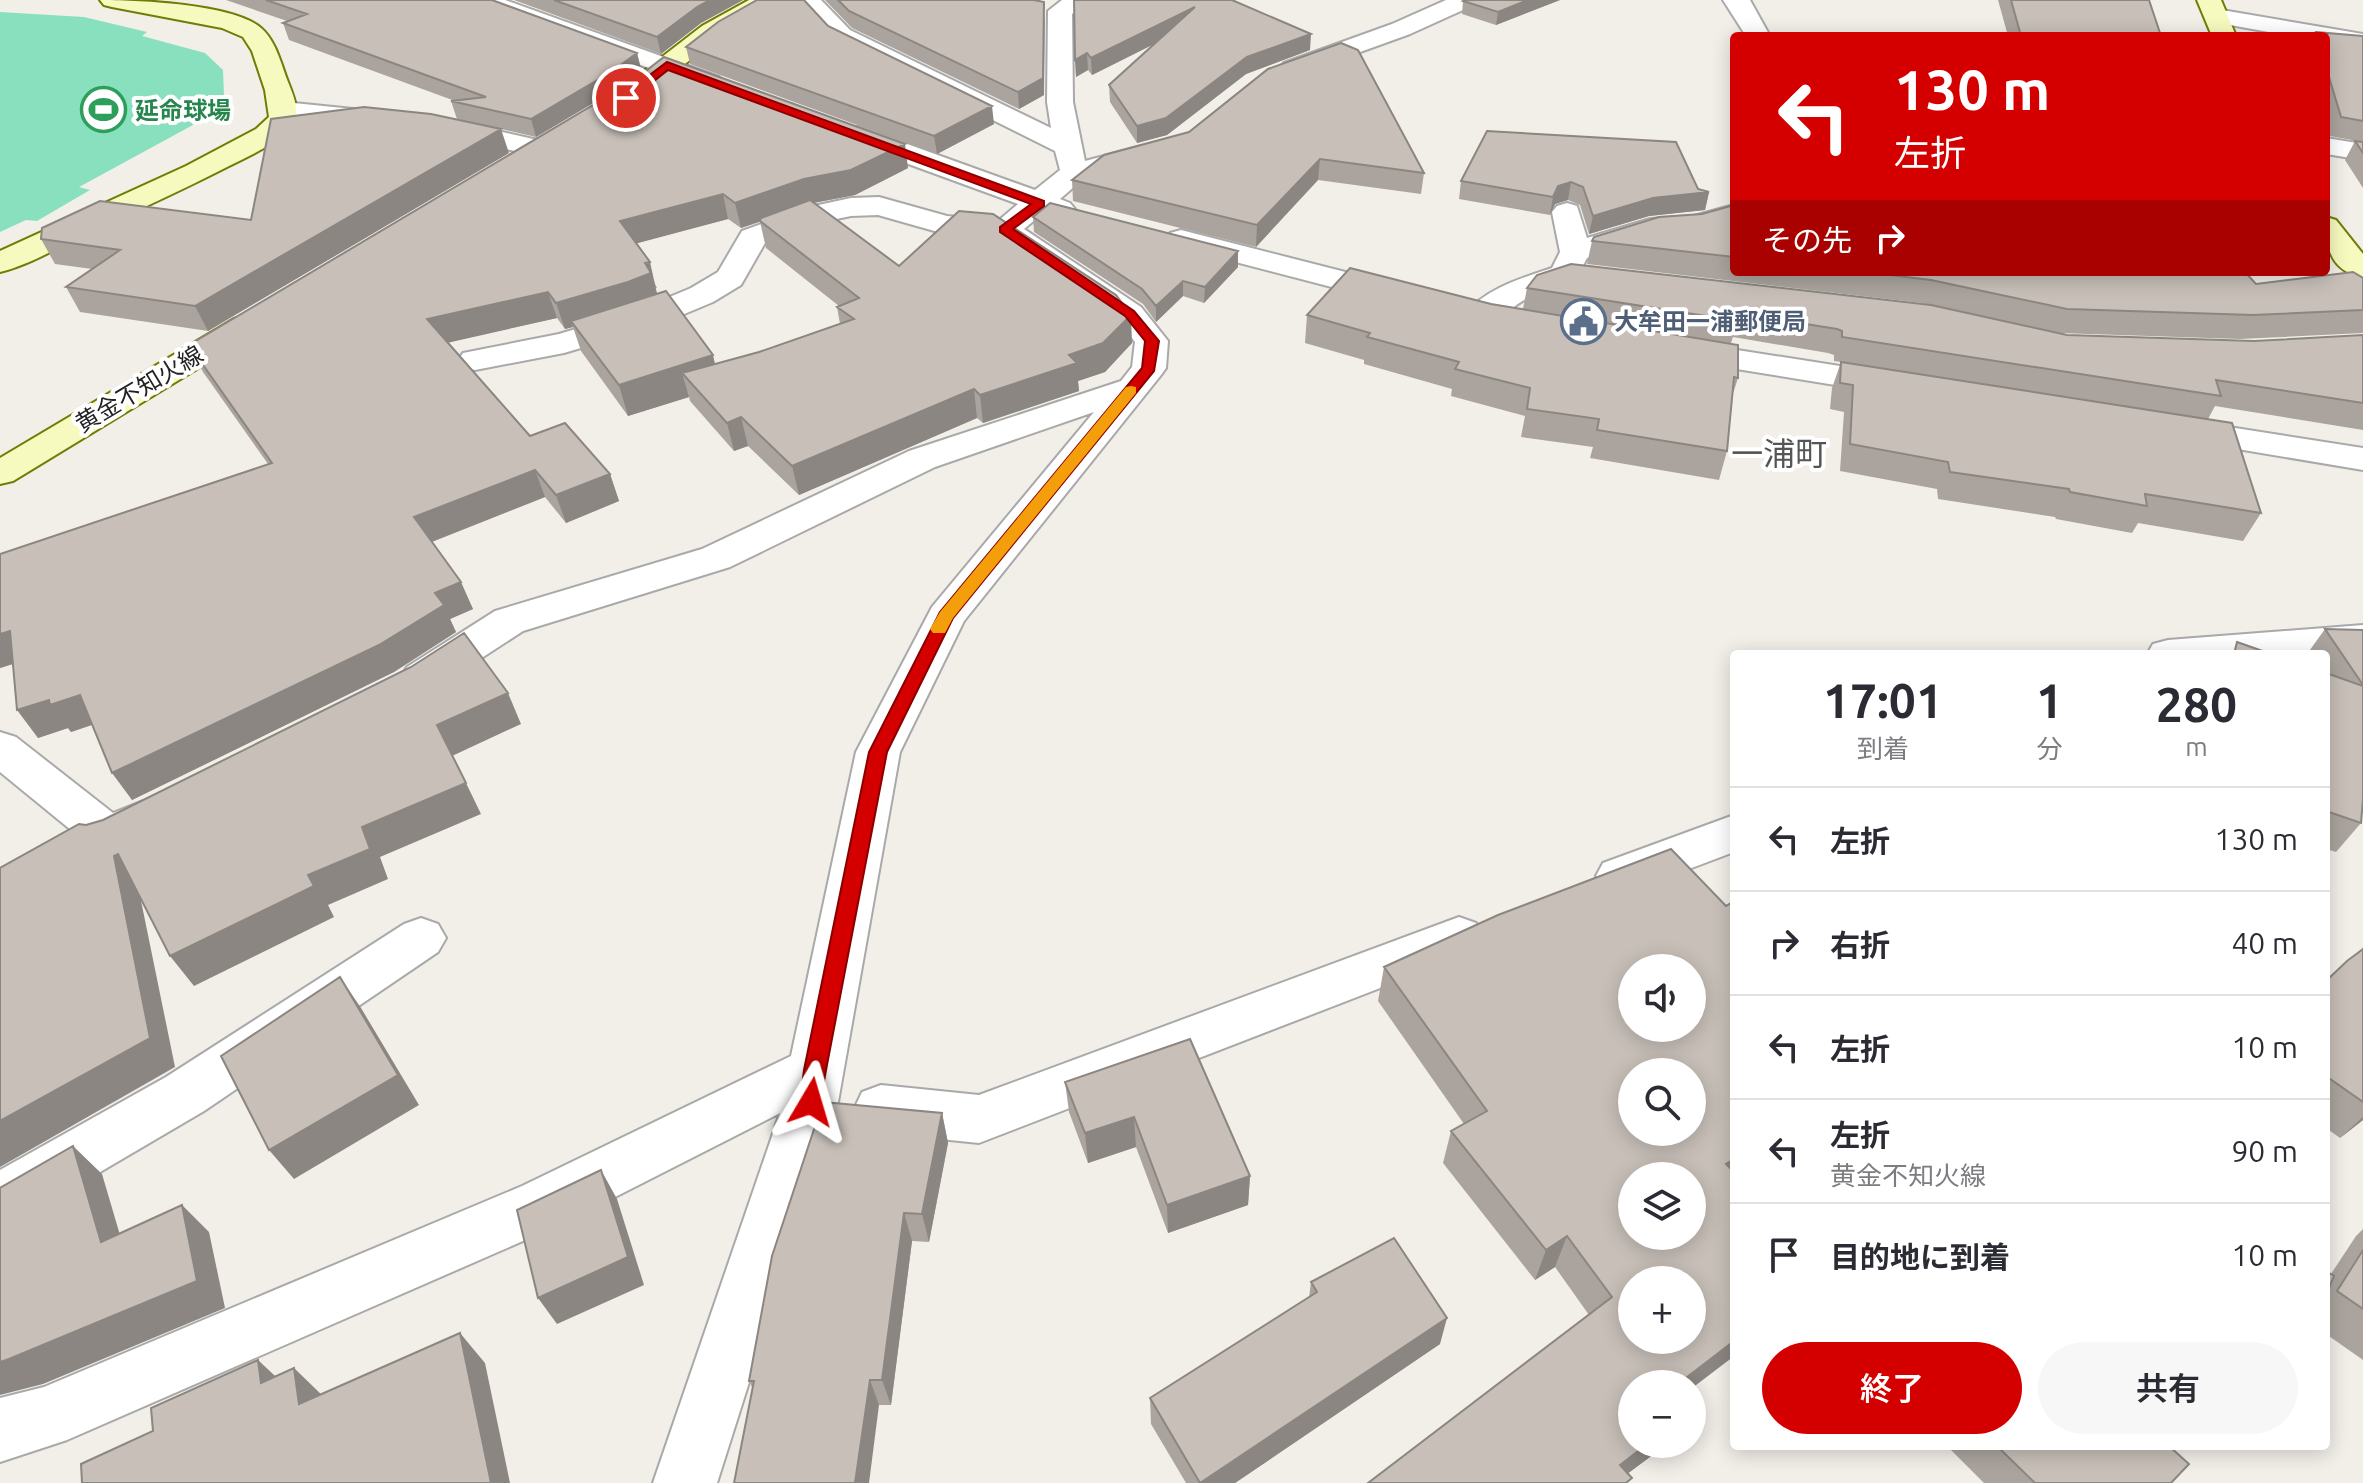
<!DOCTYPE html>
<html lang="ja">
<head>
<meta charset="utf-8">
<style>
	body { margin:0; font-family:Ubuntu,"Noto Sans JP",sans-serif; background:#f7f7f7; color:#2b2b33; height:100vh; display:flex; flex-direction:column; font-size:30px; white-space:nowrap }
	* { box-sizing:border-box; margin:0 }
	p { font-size:26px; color:#7c7c81 }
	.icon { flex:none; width:44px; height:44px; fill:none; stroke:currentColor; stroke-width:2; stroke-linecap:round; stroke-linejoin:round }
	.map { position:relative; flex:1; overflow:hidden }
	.side { position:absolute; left:1730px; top:650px; width:600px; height:800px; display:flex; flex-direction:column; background:#fff; border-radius:8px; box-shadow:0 4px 20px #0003 }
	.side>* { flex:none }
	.hud { position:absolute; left:1730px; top:32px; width:600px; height:244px; border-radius:8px; box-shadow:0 4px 20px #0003; background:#d40000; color:#fff; overflow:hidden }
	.buttons { position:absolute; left:1618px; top:954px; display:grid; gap:16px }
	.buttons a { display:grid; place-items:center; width:88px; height:88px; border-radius:50%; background:#fff; box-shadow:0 4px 20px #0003; font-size:40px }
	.pin { position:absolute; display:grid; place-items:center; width:68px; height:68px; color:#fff; margin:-34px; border:4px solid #fff; border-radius:50%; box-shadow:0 2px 8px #0007 }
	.me { position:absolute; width:88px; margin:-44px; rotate:7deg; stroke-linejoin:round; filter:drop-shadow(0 0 6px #0008) }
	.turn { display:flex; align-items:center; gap:28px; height:168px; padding:0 32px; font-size:36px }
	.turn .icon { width:104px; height:104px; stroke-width:2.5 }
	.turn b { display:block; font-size:56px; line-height:68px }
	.then { display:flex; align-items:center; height:76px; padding:0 32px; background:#0003; gap:16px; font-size:30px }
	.eta { display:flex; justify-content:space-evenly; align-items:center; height:136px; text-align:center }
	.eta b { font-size:48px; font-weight:600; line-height:56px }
	.primary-button { display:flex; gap:16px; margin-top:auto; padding:16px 32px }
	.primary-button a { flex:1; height:92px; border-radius:48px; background:#d40000; color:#fff; font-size:32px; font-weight:600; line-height:92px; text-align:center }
	.primary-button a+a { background:#f7f7f7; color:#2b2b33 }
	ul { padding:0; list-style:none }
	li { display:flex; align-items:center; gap:24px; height:104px; padding:0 32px; border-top:2px solid #e1e1e2 }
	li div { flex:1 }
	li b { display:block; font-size:30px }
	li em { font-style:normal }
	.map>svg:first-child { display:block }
	.pitch { fill:#88e0be }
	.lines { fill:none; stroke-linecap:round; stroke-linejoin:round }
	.street-casing { stroke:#a9a9a9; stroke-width:4 }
	.secondary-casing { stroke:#707d05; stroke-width:4 }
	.street { fill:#fff; fill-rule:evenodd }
	.secondary { fill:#f7fabf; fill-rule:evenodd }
	.wall { fill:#aba49e; fill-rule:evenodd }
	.shaded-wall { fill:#8b8681 }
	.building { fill:#c7bfb8; stroke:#8b8681; stroke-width:2; fill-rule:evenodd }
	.route { fill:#d40000; stroke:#8a0000; stroke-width:2 }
	.slow { fill:#f59e0b }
	.labels { text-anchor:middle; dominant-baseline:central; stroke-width:8; stroke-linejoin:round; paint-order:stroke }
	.far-leisure-label { font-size:24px; font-weight:bold; fill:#27864d; stroke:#fff; text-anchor:start }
	.far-service-label { font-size:24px; font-weight:bold; fill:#4e5e75; stroke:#fff; text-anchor:start }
	.far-street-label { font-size:24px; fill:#222; stroke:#fff }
	.quarter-label { font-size:32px; fill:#555; stroke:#fff }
</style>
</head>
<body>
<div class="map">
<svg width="2363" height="1483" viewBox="0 0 2363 1483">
	<rect width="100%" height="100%" fill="#f2efe9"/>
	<path class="pitch" d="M0 12 84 17 147 32 142 36 205 53 223 70 224 96 193 125 79 187 90 190 37 221 26 220 0 232Z"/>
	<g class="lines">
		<defs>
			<path id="street" d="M471 0H505L719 77 723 82 719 87H701L475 5Z
				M796 0H821L850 30 1051 128 1047 102 1048 11 1062 0H1091L1072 14 1073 102 1085 161 1142 146 1152 148 1156 154 1152 160 1083 179 1060 199 1070 203 1075 209 1070 215 1060 218 1043 213 1024 229 1141 307 1168 341 1166 368 1161 375 964 621 900 752 838 1102 717 1483H653L780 1113 562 1224 67 1440 0 1462V1398L44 1387 522 1186 791 1056 856 752 932 607 1094 412 935 467 730 567 523 631 437 687 422 692 407 687 401 677 407 667 495 611 702 549 909 451 1121 381 1132 367 1135 342 1119 321 997 238 945 234 878 215 851 216 817 223 765 243 741 285 713 302 658 325 564 353 475 370 463 367 458 360 463 353 559 334 636 311 691 288 718 272 742 231 809 207 851 198 879 197 947 216 998 221 1018 204 840 139 836 133 840 127H860L1035 190 1060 170 1055 151 832 40Z
				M1446 0H1478L1474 5 1410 34 1302 73H1284L1280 68 1284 63 1392 24Z
				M1723 0H1750L1770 36H1746Z
				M2216 9 2363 34V48L2326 42V36H2291L2208 21 2204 16 2208 11Z
				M284 102 373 111 382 113 386 119 382 125 373 127 275 116 271 110 275 104Z
				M445 119 551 143 555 149 551 155 541 157 435 133 432 127 435 121Z
				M2326 138 2363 144V160L2326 154Z
				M1567 203 1577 206 1587 238 1650 219 1694 216 1734 205V223L1696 234 1653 237 1587 258 1575 281C1561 285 1545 289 1532 296 1509 306 1495 329 1469 323L1464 316C1483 289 1522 278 1552 268L1560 252 1552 212 1557 206Z
				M1181 230 1408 288 1413 295 1408 302 1397 304 1170 245 1166 239 1170 233Z
				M1680 341 1897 375 1909 378 1914 385 1909 392 1897 395 1668 358 1663 351 1668 344Z
				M2178 419 2363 448V470L2166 437 2160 430 2166 423Z
				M2363 625V653L2326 656 2147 654 2153 644 2168 640Z
				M0 732 16 737 113 813 143 801 159 806 166 818 159 830 109 853 93 848 0 772Z
				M1734 815V852L1620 895 1603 889 1596 876 1603 863Z
				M1459 917 1476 923 1484 937 1476 951 979 1143 881 1133 862 1126 854 1109 862 1092 881 1085 979 1095Z
				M421 918 438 924 446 938 438 952 204 1111 20 1219 0 1226V1170L166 1077 404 924Z"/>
			<path id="secondary" d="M100 0C137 0 234 4 261 28 276 41 281 64 288 82 294 97 302 115 290 128 274 146 248 156 227 167 180 191 132 213 84 235 57 248 29 265 0 272V251L186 166 256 129 269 117 265 90 252 51 243 37 222 28 112 7 104 5Z
				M749 0H778L774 5 720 36 636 103H618L614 97 618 91 702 26Z
				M2197 0H2221L2236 36H2212Z
				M2326 217 2336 220 2363 254V278C2329 270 2326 247 2326 217Z
				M245 316 256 319 261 326 256 333 13 481 0 484V458L234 319Z"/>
		</defs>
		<use href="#street" class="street-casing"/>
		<use href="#secondary" class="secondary-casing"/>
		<use href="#street" class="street"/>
		<use href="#secondary" class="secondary"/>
	</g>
	<path class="wall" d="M226 0H492L637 53 641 69 615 90 536 137 457 119 451 101H455L289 40 283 23 287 21Z
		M514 0H743L701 23 661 54Z
		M825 0H1034L1045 18 1044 95 1019 109 852 28Z
		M1074 0 1310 50 1246 74 1167 135 1137 143 1110 102 1109 85 1154 44 1092 75 1088 70 1076 77Z
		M1560 0 1496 25 1462 14 1463 1Z
		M1998 0H2149L2161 36H2008Z
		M828 26 994 124 937 154 690 64 686 47Z
		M2316 32 2363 36V142L2330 136 2326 120V36H2314Z
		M630 83 908 168 855 195 813 203 899 266 1132 343 1105 372 1078 381 1079 391 983 423 977 418 799 495 748 446 734 451 690 401 689 397 628 416 581 351 573 327 565 329 557 318 448 342 530 436 610 474 619 501 566 523 545 497 432 542 473 609 450 619 456 632 394 672 132 800 92 725 71 732 68 728 38 738 13 664 0 668V554L268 464 203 372 189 345ZM728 219 741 228 760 222 766 248 839 306 837 307 840 324 759 352 715 364 657 294 655 288H657L636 243Z
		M1487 131 1709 192 1705 210 1649 216 1589 234 1580 205 1568 200 1555 204 1550 215 1459 199 1461 181Z
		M1189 132 1424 173 1421 194 1318 180 1256 247 1073 201 1072 180Z
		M2355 141 2363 142V188L2345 160Z
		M509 153 208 331 80 312 66 287 92 269 55 264 41 239 251 220Z
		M1734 205V272H2245L2256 284 2363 278V333L2240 339 2058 333 2067 335 2254 341 2363 335V430L2215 406 2208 419 2261 513 2243 541 2138 523 2132 533 2056 519 2055 517 1938 499 1937 489 1840 471 1844 412 1830 409 1832 388 1841 362 1834 361V355L1828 353 1733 337 1731 343 1738 378 1732 397 1727 451 1719 480 1590 458 1593 447 1521 437 1525 416 1451 396 1452 389 1364 364V360L1305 343 1307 315 1491 304 1523 309 1527 288 1994 319 1922 303 1587 264 1592 241Z
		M1033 217 1238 251V267L1204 303 1183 296 1156 322 1143 304 1034 232Z
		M2325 629 2363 630V805L2361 823 2336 852 2326 849V654H2307Z
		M1734 901V1356L1692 1388V1384H1632L1662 1448 1627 1474 1589 1315 1555 1267 1535 1280 1443 1163 1451 1131 1464 1124 1378 1001 1384 967 1726 906Z
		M2363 949V1120L2340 1138 2326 1128V981Z
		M1065 1082 1250 1176 1248 1205 1168 1233 1136 1147 1088 1163 1069 1112Z
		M942 1113 948 1143 929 1242 912 1241 891 1405H879L753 1389 749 1381Z
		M2363 1229V1360L2326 1334V1271L2331 1274 2356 1236Z
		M1311 1282 1440 1344 1235 1483H1186L1151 1424 1150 1398 1309 1298Z
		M1947 1446H2169L2171 1483H1984Z"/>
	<path class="shaded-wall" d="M710 0H743L701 23 661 54 657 37 697 7Z
		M1528 0H1560L1496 25 1498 12Z
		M1044 2V95L1019 109 1018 92Z
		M1195 7 1194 24 1092 75 1091 58Z
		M1311 34 1310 50 1246 74 1167 135 1137 143V126L1247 57Z
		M637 53 641 69 615 90 536 137 531 119Z
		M1087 53 1088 70 1076 77 1075 60Z
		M992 106 994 124 937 154 934 136Z
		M501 129 509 153 208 331 195 306Z
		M905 144 908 168 855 195 808 204 741 228 735 203Z
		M1320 159 1318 180 1256 247 1257 225Z
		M1571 182 1568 200 1555 204 1550 215 1553 197 1558 186Z
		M1709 192 1705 210 1649 216 1589 234 1593 216 1653 198Z
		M723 194 728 219 627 246 620 221Z
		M1238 251V267L1204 303 1205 287Z
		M650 262 658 298 571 321 573 327 565 329 556 303Z
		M1183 281V296L1156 322V306Z
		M548 292 557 318 438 345 427 319Z
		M1131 315 1132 343 1105 372 1078 381 1079 391 983 423 980 395 1069 355Z
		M713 355 720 386 682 373 689 397 628 416 619 385Z
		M974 389 977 418 799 495 792 466Z
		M741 417 748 446 734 451 727 423Z
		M535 470 545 497 426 544 414 517Z
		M610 474 619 501 566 523 556 495Z
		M461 582 473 609 450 619 456 632 394 672 132 800 112 773 435 593Z
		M10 631 31 658 0 668V634Z
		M508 693 521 724 452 756 437 725Z
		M80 695 100 722 71 732 68 728 38 738 17 710 49 700Z
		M466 783 481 814 380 857 388 879 328 905 334 917 194 986 170 956 308 875 362 827Z
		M118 854 138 886 175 1067 0 1167V1121L114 856Z
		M340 977 361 1008 419 1105 294 1179 269 1150Z
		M942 1113 948 1143 929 1242 922 1214Z
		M1134 1117 1136 1147 1088 1163 1085 1133Z
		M2363 1117V1120L2340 1138Z
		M73 1146 102 1174 130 1269 101 1242Z
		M1734 1159V1181L1726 1164Z
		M601 1170 617 1199 644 1285 557 1324 538 1298Z
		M1250 1176 1248 1205 1168 1233 1167 1205Z
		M182 1205 209 1232 225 1308 43 1384 0 1395V1362Z
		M904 1213 912 1241 891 1405 882 1380Z
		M1567 1236 1555 1267 1535 1280 1546 1250Z
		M1447 1318 1440 1344 1235 1483H1201Z
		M460 1333 485 1363 510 1483H491Z
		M1734 1341V1356L1692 1388V1384H1678Z
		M258 1360 290 1390 261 1383Z
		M294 1368 325 1398 299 1404Z
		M870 1380 879 1405 869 1483H855Z
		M1647 1444H1664L1662 1448 1615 1483 1620 1465Z"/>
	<path class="building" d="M266 0H492L637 53 611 72 531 119 451 101 486 97 283 23 307 14Z
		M554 0H710L697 7 657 37Z
		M757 0H804L828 26 992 106 934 136 686 47 718 22Z
		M838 0H1034L1044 2 1043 78 1018 92 849 11Z
		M1074 0H1232L1311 34 1247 57 1166 118 1137 126 1109 85 1195 7 1091 58 1087 53 1075 60Z
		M1465 0H1528L1498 12 1463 1Z
		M2011 0H2149L2161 36H2021Z
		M2316 32 2363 36V121L2341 117 2326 67V36H2317Z
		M1341 43 1358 50 1424 173 1320 159 1257 225 1072 180 1104 155 1189 132 1268 69Z
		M664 57 905 144 851 170 804 179 735 203 723 194 620 221 650 262 645 263 651 273 628 282 556 303 548 292 427 319 530 436 565 423 610 474 556 495 535 470 414 517 461 582 435 593 444 605 379 645 112 773 80 695 50 705 49 700 17 710 10 631 0 634V554L272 463 189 345 630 83Z
		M364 107 431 114 501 129 195 306 66 287 120 250 41 239 42 228 100 201 251 220 271 119Z
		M1487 131 1676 142 1698 189 1709 192 1653 198 1593 216 1583 187 1571 182 1558 186 1553 197 1461 181Z
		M2355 141 2363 142V153Z
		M810 200 899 266 959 211 993 214 1116 295 1131 315 1103 343 1069 355 1077 363 980 395 974 389 792 466 741 417 727 423 682 373 759 352 854 319 837 307 859 298 760 221 761 218Z
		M1050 203 1238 251 1205 287 1183 281 1156 306 1142 289 1033 217Z
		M1734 205V257L1592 241 1594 237 1659 217 1702 214Z
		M1571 264 1931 305 2067 335 2254 341 2363 335V403L2216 380 2221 396 1842 337V331L1837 329 1738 313V321L1527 288 1537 275Z
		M1350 268 1491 304 1738 345V378L1734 377 1727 451 1597 430 1599 419 1527 409 1530 388 1455 369 1459 362 1367 337 1370 333 1307 315Z
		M1865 272H2245L2256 284 2353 272 2363 278V310L2253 315 2067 309 1931 280Z
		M666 291 713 355 619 385 571 321Z
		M1841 362 2232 423 2261 513 2145 494 2147 506 2070 492 2069 489 1950 472 1948 462 1850 444 1853 385 1840 383Z
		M2325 629 2363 630V685Z
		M464 633 508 693 437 725 466 783 362 827 370 849 308 875 314 886 170 956 118 854 114 856 150 1038 0 1121V868L79 824 86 825 103 820 411 667Z
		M2237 642 2271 654H2234Z
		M2326 673 2363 686V799L2361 823 2326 811Z
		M1671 849 1726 906 1734 901V1159L1726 1164 1734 1172V1341L1678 1384H1632V1444H1647L1620 1465 1632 1478 1626 1483H1368L1612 1297 1567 1236 1546 1250 1451 1131 1487 1111 1384 967 1498 915ZM1632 968H1692V1028H1632ZM1632 1072H1692V1132H1632ZM1632 1176H1692V1236H1632ZM1632 1280H1692V1340H1632Z
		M2363 949V1102L2326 1076V981L2347 961Z
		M340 977 398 1075 269 1150 221 1056Z
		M1190 1039 1250 1176 1167 1205 1134 1117 1085 1133 1065 1082Z
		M823 1102 942 1113 922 1214 904 1213 882 1380H870L855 1483H734L754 1381H749L772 1256Z
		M73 1146 101 1242 182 1205 197 1281 9 1359 0 1362V1188Z
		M601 1170 628 1257 538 1298 517 1210Z
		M1394 1238 1447 1318 1200 1483 1150 1398 1317 1292 1311 1282Z
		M2363 1250V1309L2337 1291Z
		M2326 1271 2334 1276 2326 1295Z
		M460 1333 491 1483H82L81 1464 153 1431 151 1408 258 1360 261 1383 294 1368 299 1404Z
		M1997 1446H2169L2189 1464 2171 1483H2035Z"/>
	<path class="route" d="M667 62 1044 201V206L1013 229 1134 311 1159 341 1154 371 953 618 887 752 826 1070 819 1109 811 1112 803 1109 800 1102 804 1070 869 752 940 612 1142 368 1145 341 1125 316 1000 232V227L1031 204 668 70 630 100H622V96Z"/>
	<path class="slow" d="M1131 386 1136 387V393L953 618 945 633H933L930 629 940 612 1126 387Z"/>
	<defs>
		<symbol id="stadium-ring" viewBox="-11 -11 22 22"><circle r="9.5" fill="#fff" stroke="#2e9e5b" stroke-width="1.5"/><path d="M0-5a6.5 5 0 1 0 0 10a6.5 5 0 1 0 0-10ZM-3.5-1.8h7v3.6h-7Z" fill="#2e9e5b"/></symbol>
		<symbol id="civic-ring" viewBox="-11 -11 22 22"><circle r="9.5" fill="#fff" stroke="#5c6f8a" stroke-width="1.5"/><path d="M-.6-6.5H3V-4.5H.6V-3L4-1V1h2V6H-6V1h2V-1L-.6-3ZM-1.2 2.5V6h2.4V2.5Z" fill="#5c6f8a"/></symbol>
	</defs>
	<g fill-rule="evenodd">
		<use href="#stadium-ring" x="78" y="84" width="51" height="51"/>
		<use href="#civic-ring" x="1558" y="296" width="51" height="51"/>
	</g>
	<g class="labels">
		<g class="far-leisure-label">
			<text x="135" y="110">延命球場</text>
		</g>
		<g class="far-service-label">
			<text x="1614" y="321">大牟田一浦郵便局</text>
		</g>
		<g class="far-street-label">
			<text transform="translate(139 389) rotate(-31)">黄金不知火線</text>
		</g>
		<g class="quarter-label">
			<text x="1779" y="453">一浦町</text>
		</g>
	</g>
</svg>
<div class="buttons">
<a><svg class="icon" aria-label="sound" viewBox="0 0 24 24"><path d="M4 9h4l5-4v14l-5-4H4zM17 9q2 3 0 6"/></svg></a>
<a><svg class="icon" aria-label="search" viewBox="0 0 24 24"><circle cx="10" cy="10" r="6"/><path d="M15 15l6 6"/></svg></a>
<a><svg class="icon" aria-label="layers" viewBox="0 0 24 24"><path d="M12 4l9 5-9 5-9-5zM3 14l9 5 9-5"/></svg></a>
<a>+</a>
<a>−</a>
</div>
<div class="pin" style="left:626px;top:98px;background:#d93025"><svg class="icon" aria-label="arrive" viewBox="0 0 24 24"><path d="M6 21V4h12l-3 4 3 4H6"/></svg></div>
<svg class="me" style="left:811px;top:1102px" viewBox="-20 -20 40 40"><path d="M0-17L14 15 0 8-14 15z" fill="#d40000" stroke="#fff" stroke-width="4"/></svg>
<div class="hud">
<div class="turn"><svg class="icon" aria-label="left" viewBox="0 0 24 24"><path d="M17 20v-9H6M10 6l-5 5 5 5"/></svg><div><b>130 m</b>左折</div></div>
<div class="then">その先<svg class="icon" aria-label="right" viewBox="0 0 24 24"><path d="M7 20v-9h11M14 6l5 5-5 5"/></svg></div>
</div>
<section class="side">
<div class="eta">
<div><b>17:01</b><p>到着</p></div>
<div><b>1</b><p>分</p></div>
<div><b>280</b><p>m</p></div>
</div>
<ul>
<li><svg class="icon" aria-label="left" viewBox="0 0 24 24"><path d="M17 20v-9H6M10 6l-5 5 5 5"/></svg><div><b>左折</b></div><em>130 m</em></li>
<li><svg class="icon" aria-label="right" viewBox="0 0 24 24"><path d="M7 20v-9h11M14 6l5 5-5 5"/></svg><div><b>右折</b></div><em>40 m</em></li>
<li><svg class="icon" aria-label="left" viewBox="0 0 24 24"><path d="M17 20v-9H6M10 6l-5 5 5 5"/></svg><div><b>左折</b></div><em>10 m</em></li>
<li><svg class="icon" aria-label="left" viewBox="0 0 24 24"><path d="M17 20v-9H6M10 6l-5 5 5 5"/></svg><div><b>左折</b><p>黄金不知火線</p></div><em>90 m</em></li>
<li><svg class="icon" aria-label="arrive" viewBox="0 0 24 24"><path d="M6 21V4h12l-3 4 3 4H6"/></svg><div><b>目的地に到着</b></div><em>10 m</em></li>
</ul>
<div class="primary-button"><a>終了</a><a>共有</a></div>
</section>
</div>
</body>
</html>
